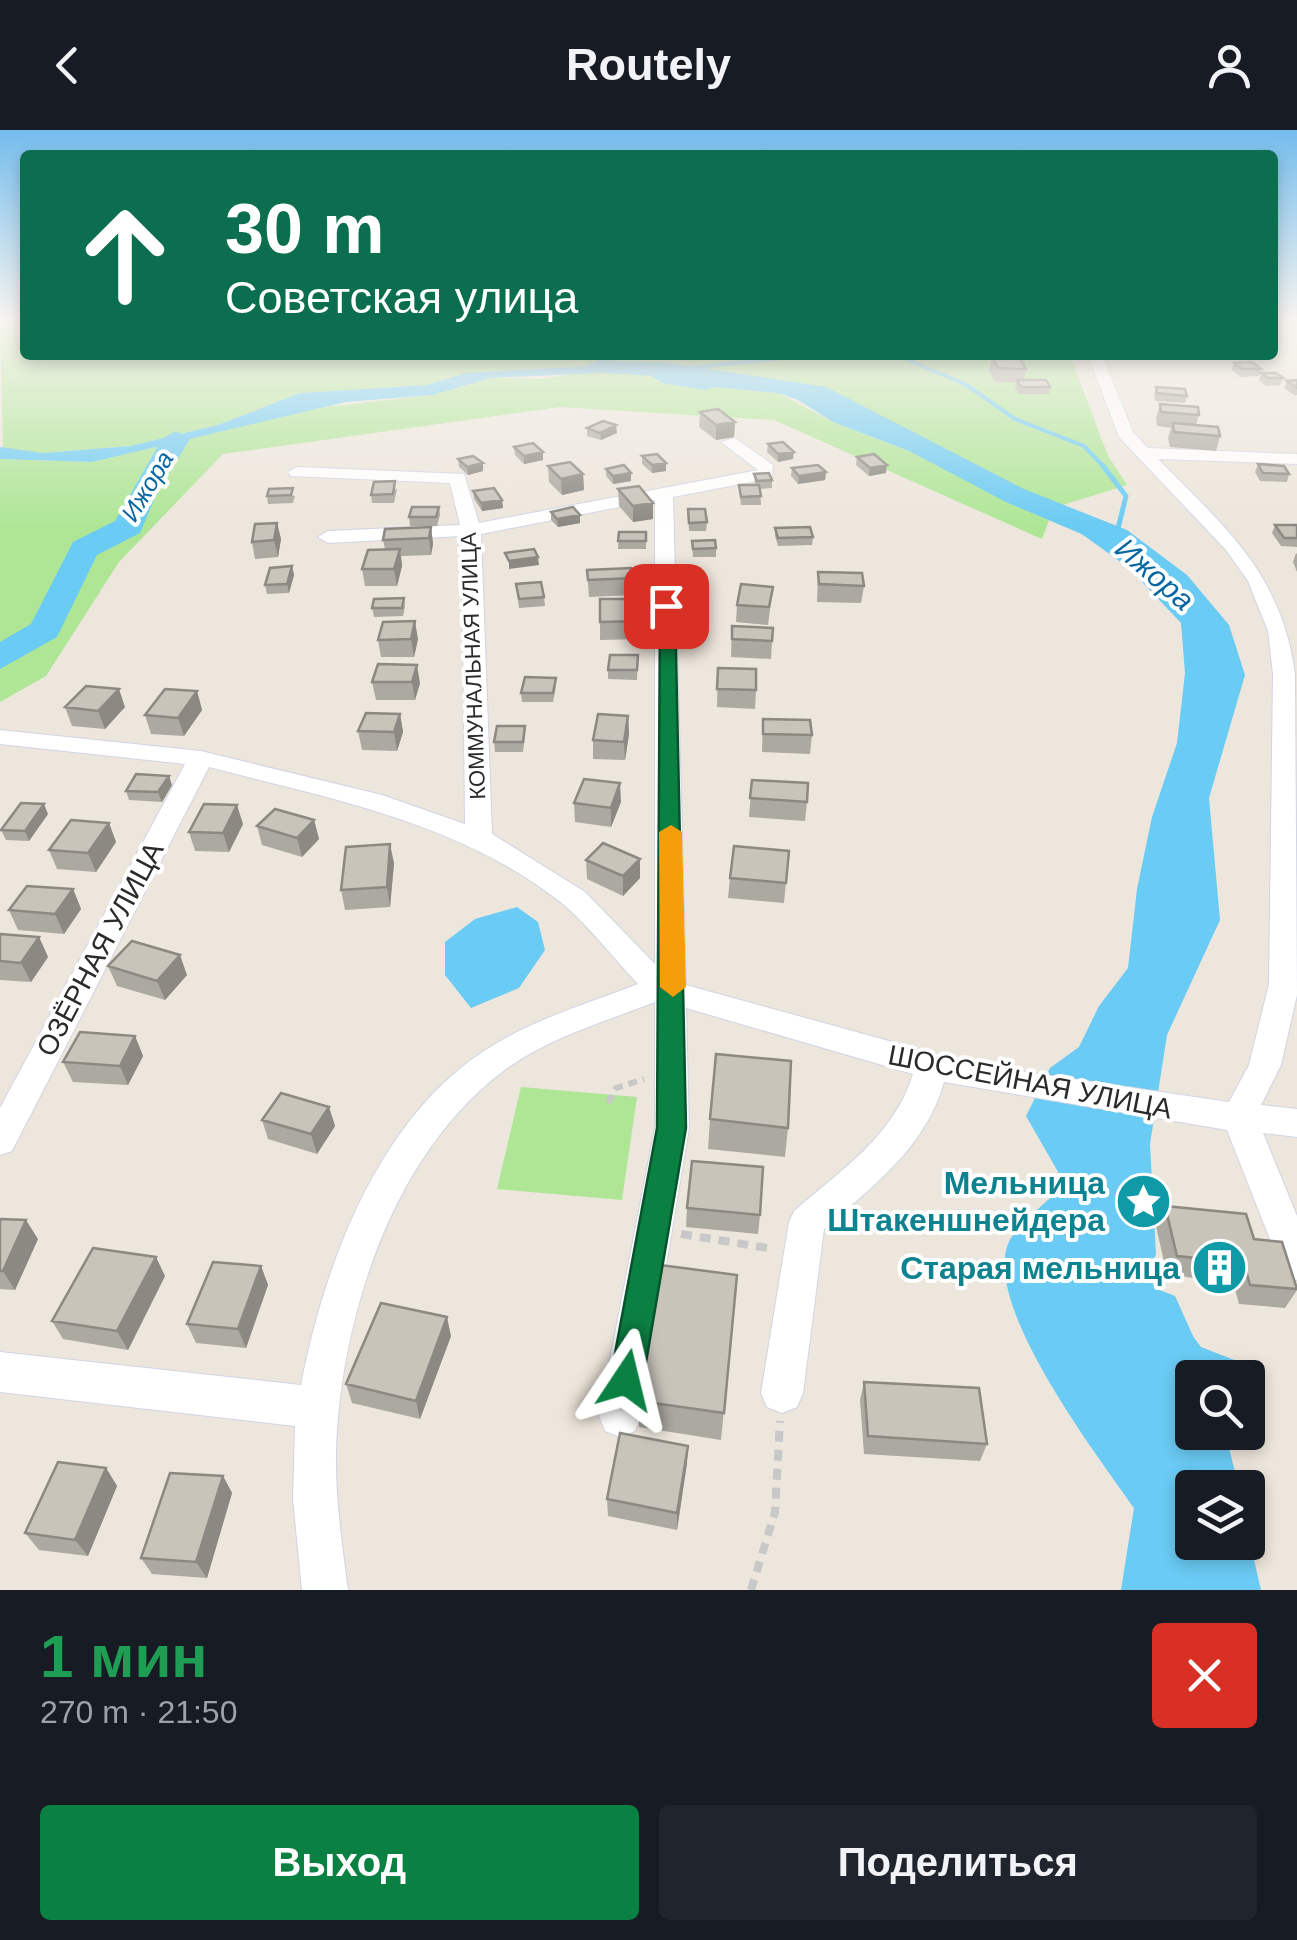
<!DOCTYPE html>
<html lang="ru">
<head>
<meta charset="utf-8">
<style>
	body { margin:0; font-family:Arial,sans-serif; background:#20242c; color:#f1f3f6; height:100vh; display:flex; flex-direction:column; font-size:38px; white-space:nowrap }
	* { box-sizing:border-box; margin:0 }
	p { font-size:32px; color:#9ea1a6 }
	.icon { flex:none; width:55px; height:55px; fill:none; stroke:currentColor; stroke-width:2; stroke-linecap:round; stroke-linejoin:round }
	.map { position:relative; height:1460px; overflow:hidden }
	.panel { display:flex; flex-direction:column; background:#171b24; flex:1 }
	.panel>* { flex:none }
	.hud { position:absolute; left:20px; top:20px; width:1258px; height:210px; border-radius:10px; box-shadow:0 5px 15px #0003; background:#0b6e4f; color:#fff; overflow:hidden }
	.controls { position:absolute; left:1175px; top:1230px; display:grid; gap:20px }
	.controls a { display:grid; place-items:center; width:90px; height:90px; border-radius:10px; background:#171b24; box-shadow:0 5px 15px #0003; font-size:50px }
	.pin { position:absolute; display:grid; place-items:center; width:85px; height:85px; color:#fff; margin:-42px; border-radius:20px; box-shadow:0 5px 15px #0006 }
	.me { position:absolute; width:110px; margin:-55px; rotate:10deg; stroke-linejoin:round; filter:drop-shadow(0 0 8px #0008) }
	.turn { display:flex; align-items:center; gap:35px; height:210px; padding:0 40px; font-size:45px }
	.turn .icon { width:130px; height:130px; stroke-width:2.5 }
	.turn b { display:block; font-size:70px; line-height:85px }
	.round { display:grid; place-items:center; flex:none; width:105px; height:105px; border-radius:10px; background:#20242c }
	.head { display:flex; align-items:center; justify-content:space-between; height:170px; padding:0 40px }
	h1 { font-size:60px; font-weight:700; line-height:75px; color:#1e9e55 }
	.primary-button { display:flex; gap:20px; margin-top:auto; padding:20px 40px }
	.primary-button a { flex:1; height:115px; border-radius:10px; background:#0b8043; color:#fff; font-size:40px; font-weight:700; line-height:115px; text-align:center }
	.primary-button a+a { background:#20242c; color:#f1f3f6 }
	header { display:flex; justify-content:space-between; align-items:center; height:130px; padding:0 40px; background:#171b24; font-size:45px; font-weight:700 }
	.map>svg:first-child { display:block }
	.green { fill:#aee696 }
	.water { fill:#6acbf4 }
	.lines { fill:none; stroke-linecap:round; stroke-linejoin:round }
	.stream-far1 { stroke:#6acbf4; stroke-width:4 }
	.stream { stroke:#6acbf4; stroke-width:5 }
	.river { fill:#6acbf4; fill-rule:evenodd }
	.minor-casing { stroke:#d1d4e4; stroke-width:2 }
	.path-far1 { stroke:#c8c8c8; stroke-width:6; stroke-dasharray:9 6; stroke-linecap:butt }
	.path { stroke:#c8c8c8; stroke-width:8; stroke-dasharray:11 8; stroke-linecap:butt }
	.minor { fill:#fff; fill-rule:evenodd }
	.wall { fill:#aca9a0 }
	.shaded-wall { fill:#8c8982 }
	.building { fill:#c8c4ba; stroke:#8c8982; stroke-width:2.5 }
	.route { fill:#0b8043; stroke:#07532c; stroke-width:2.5 }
	.slow { fill:#f59e0b }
	.labels { text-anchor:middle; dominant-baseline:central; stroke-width:8; stroke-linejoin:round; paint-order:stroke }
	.far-street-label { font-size:22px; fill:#2a2a2a; stroke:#fff }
	.far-water-label { font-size:25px; font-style:italic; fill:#0767a2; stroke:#fff }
	.street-label { font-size:28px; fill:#2a2a2a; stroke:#fff }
	.water-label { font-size:30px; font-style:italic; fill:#0767a2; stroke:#fff }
	.near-culture-label { font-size:32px; font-weight:bold; fill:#0d838f; stroke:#fff; text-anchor:end }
</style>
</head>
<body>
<header><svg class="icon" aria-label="back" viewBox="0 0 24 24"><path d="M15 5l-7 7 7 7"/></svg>Routely<svg class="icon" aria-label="person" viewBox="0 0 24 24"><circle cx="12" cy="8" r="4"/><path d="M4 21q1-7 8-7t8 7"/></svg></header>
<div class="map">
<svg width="1297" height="1460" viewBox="0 0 1297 1460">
	<rect width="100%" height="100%" fill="#ede6dc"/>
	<path class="green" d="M0 191H25V225H1070L1108 326 1127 355 1053 378 939 322 851 289 816 265 626 234 465 243 427 255 300 263 218 295 130 316 43 323 3 318Z
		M584 242 649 244 662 253 705 260 716 257 778 263 833 292 909 321 1049 390 1042 409 774 290 560 277 223 324 119 432 46 546 0 572V329L92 332 301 280 432 265 491 248 542 249Z
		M521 957 637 967 622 1070 497 1059Z"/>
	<path class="water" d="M626 234 816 265 851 289 939 322 1084 392 1188 455 1222 534 1205 662 1190 725 1196 777 1173 854 1151 872 1119 946 1096 1021 1138 1090 1153 1154 1201 1217 1247 1235 1182 1239 1161 1252 1173 1322 1192 1358V1412L1203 1413 1201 1460H1121L1134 1378C1099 1327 975 1167 1011 1108 1023 1089 1049 1071 1065 1054L1026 986 1050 938 1079 917 1099 876 1128 838 1137 759 1152 687 1177 613 1185 543 1181 493 1129 438 1079 402 1009 373 909 321 833 292 798 270 778 263 716 257 705 260 662 253 649 244 618 242 491 248 432 265 346 272 92 332 0 329V317L43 323 130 316 218 295 300 263 427 255 465 243Z
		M517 777 538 792 545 820 519 858 471 878 445 845V812L475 789Z"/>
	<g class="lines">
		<path class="stream-far1" d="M896 225 965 254 1015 289 1084 316 1106 339
			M672 240 811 225"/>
		<path class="stream" d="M1103 336 1126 366 1116 407"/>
		<path class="river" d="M598 230 672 233 826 257 1024 359 1127 400 1187 445 1229 495 1245 545 1209 668 1220 790 1167 905 1150 1014 1156 1124 1147 1144 1125 1152 1103 1144 1094 1124 1092 1014 1115 905 1172 790 1167 668 1207 545 1194 497 1163 459 1105 414 1004 371 810 268 672 247 589 242 586 237Z
			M176 301 190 309 158 361 140 403 97 425 57 507 0 539V512L31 494 73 412 115 391 162 309Z
			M1152 1157 1175 1166 1212 1248H1192V1302H1225L1239 1358H1192V1412H1248V1404L1261 1460H1185L1177 1412 1187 1387 1178 1383 1167 1358 1145 1249 1120 1187 1129 1166Z"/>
		<defs>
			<path id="minor" d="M1088 225H1102L1133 302 1148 318 1297 324V334L1158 329C1225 397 1282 444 1295 544L1297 865 1281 935 1261 975 1297 979V1007L1263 1003 1297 1086V1150L1284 1145 1227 1000 944 952C926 1017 873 1056 824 1099L803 1263 797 1277 782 1283 767 1277 761 1263 789 1092 794 1081C841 1040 894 1006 913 944L686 878 689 998 641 1286 635 1301 620 1307 605 1301 599 1286 655 998V872C604 892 547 908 502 942 397 1022 346 1172 337 1300 333 1354 341 1407 348 1460H302L293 1369 295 1296 0 1262V1222L301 1255C324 1136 377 991 484 921 531 890 586 874 638 854 614 829 591 798 564 775 463 693 332 669 209 637L12 1021 0 1025V978L185 634 0 614V600L201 621 382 665 465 694 462 406 328 413 318 407 328 401 460 395 450 353 291 346 288 342 297 337 464 344 479 393 758 340 721 312 735 308 773 335 772 348 673 367 686 855 976 935 1229 972 1249 935 1269 854 1273 544 1268 501 1248 451 1226 420 1119 307ZM655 370V834L585 762 492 704 481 404Z"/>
		</defs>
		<use href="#minor" class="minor-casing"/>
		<path class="path-far1" d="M608 973 616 958 644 949"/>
		<path class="path" d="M681 1104 774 1119
			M751 1460 775 1382 780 1291"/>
		<use href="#minor" class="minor"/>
	</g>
	<path class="wall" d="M992 227 1026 239 1024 250 1050 257 1049 264H1019L1015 257 1016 253 995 252 989 241Z
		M1234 233 1261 239 1259 246 1240 247 1232 240Z
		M1261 243 1283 248 1280 255 1266 256 1259 250Z
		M1297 250V265H1294L1284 258 1287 251Z
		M1156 257 1187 266 1185 273 1155 271 1154 264Z
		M1160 274 1199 285 1196 295 1220 306 1216 321 1170 317 1168 308 1171 298 1157 296 1156 288Z
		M700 282 735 292 734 307 716 310 699 297Z
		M587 298 617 303 601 310 587 306Z
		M768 314 793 329 778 332 767 322Z
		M514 317 543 330 524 334 515 325Z
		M642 326 666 341 652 343 642 334Z
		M857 327 886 343 869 346 856 335Z
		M458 329 483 341 468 345 459 337Z
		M1258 334 1289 344 1287 352 1260 351 1255 342Z
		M548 336 583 344 584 360 562 365 549 352Z
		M792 338 826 342 825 350 798 354 791 346Z
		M606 339 631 343V351L613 354 606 346Z
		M754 344 772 350V358L760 359 761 375H741L739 355H755Z
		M269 359 295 366 293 373 268 374 267 366Z
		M397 359 394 373H372L371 365Z
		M618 359 653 373V389L633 392 619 376Z
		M473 361 502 370 503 378 482 381 474 369Z
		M439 377 440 385 437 396H410L409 387Z
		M688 379 707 392 706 401H689Z
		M551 382 580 385V393L558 397 551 390Z
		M277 393 281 409 278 427 255 429 252 412Z
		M1275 395H1297V417L1281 416 1272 403Z
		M431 397 433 414 431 425 401 426 402 436 397 456H365L362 439 385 419 383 410Z
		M775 398 813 407 812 415 778 416 775 406Z
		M619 402H646V419H618Z
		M692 411 716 418V427H693Z
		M1296 423 1297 424V442L1293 432Z
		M292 436 294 445 289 463 267 464 265 455Z
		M587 440 633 448V465L589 467Z
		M818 442 864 456 861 473 817 472Z
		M516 454 544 467 545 476 519 478Z
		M773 457 768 495 736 492 737 475Z
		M404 468 405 477 403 486 374 487 372 478Z
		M600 469H638L639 509 600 510Z
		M732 496 772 511 771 529 731 527Z
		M418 509 414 527H381L378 510Z
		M638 525 637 550 608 549V540Z
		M718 538 756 560 755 579 717 577Z
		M372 552 420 553 415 570H376Z
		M556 557 553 572H522L521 563Z
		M197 561 202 580 184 606 151 604 145 585Z
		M65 577H125L105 599 72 596Z
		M400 584 403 602 397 621 362 620 358 601Z
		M628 586 629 604 625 630 593 629V610Z
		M763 589 812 605 810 624 762 622Z
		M525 605 523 622H495L494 612Z
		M752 650 807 672 805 691 749 687Z
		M172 655 162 672 129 670 126 661Z
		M621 672 611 697 575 692 574 673Z
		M48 684 29 711 6 710 1 700Z
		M314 690 319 709 302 727 262 715 257 696Z
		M109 693 116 712 96 742 57 739 49 720Z
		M243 694 229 722 195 721 189 702Z
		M789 721 784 773 728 768 730 748Z
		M640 729V748L623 766 587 749 586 730Z
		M394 733 390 777 345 780 341 760Z
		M73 759 81 779 64 804 18 800 9 780Z
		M0 804 39 807 48 827 31 852 0 850Z
		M108 836 187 845 165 870 117 856Z
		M135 906 143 926 128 955 73 952 63 932Z
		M329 977 335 996 317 1024 268 1009 262 990Z
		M710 989 788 998 785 1027 708 1019Z
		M1165 1076 1254 1109 1297 1160 1285 1178 1239 1174 1233 1152 1167 1145 1156 1096Z
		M687 1078 760 1085 758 1104 686 1097Z
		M0 1089 38 1109 15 1160 0 1159Z
		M261 1136 268 1155 246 1218 196 1213 187 1194Z
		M737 1145 721 1310 639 1297V1271Z
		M165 1146 128 1220 63 1209 52 1191Z
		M451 1206 420 1289 352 1273 346 1254Z
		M864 1252 987 1314 980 1331 864 1324 860 1270Z
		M687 1333 677 1400 608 1386 607 1369Z
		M106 1338 117 1356 88 1426 39 1420 25 1403Z
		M223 1346 232 1363 207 1448 152 1444 141 1428Z"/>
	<path class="shaded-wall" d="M735 292 734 307 716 310V295Z
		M616 295 617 303 601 310 600 303Z
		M543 322V330L524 334V326Z
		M794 322 793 329 778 332V324Z
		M483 333V341L468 345 467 337Z
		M666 333V341L652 343V335Z
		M887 335 886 343 869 346 870 338Z
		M826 342 825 350 798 354 799 346Z
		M631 343V351L613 354V346Z
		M583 344 584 360 562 365 561 349Z
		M502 370 503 378 482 381 481 373Z
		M653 373V389L633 392V376Z
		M580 385V393L558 397 557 389Z
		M277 393 281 409 278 427 274 410Z
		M431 397 433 414 431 425 429 408Z
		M400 419 402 436 397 456 394 439Z
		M538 427 539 435 509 439V431Z
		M292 436 294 445 289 463 287 454Z
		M415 491 418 509 414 527 411 509Z
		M417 535 420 553 415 570 412 552Z
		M119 559 125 577 105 599 98 581Z
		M197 561 202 580 184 606 178 588Z
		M400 584 403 602 397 621 394 602Z
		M628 586 629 604 625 630 624 612Z
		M169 646 172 655 162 672 158 662Z
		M620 653 621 672 611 697V678Z
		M44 674 48 684 29 711 25 701Z
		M237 675 243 694 229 722 223 703Z
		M314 690 319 709 302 727 297 708Z
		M109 693 116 712 96 742 88 723Z
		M390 714 394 733 390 777 387 757Z
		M640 729V748L623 766V746Z
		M73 759 81 779 64 804 55 784Z
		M39 807 48 827 31 852 21 833Z
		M180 825 187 845 165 870 157 851Z
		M135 906 143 926 128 955 120 936Z
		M329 977 335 996 317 1024 311 1004Z
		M26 1090 38 1109 15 1160 3 1141Z
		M156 1127 165 1146 128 1220 117 1201Z
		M261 1136 268 1155 246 1218 238 1199Z
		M447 1187 451 1206 420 1289 416 1271Z
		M688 1316 687 1333 677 1400V1383Z
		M106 1338 117 1356 88 1426 75 1410Z
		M223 1346 232 1363 207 1448 196 1432Z"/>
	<path class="building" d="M992 227H1019L1026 239 998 238Z
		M1252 232 1261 239H1242L1234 233Z
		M1261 243H1276L1283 248H1268Z
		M1017 250H1046L1050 257H1021Z
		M1297 250V258L1287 251Z
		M1156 257 1185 259 1187 266 1157 263Z
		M1160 274 1198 277 1199 285 1161 282Z
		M718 279 735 292 716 295 700 282Z
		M603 291 616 295 600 303 587 298Z
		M1173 293 1218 297 1220 306 1174 302Z
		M783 312 794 322 778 324 768 314Z
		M533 313 543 322 524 326 514 317Z
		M657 324 666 333 652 335 642 326Z
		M874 324 887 335 870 338 857 327Z
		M473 326 483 333 467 337 458 329Z
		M570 332 583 344 561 349 548 336Z
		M1258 334 1284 336 1289 344 1263 343Z
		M624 335 631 343 613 346 606 339Z
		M818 335 826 342 799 346 792 338Z
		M769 343 772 350 757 351 754 344Z
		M395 351 393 364 371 365 374 352Z
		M739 355H759L761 366 741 367Z
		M639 356 653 373 633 376 618 359Z
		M293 358 291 365 267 366 269 359Z
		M494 358 502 370 481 373 473 361Z
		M412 377H439L436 387H409Z
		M573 377 580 385 557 389 551 382Z
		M688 379H705L707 392 689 393Z
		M277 393 274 410 252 412 255 394Z
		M1275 395H1297V408H1284Z
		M431 397 429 408 383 410 385 399Z
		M810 397 813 407 778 408 775 398Z
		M619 402H646V411H618Z
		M715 410 716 418 693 419 692 411Z
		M400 419 394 439H362L368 420Z
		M534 419 538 427 509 431 505 423Z
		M292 436 287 454 265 455 270 438Z
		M631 438 633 448 588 450 587 440Z
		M818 442 862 443 864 456 819 454Z
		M541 452 544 467 519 469 516 454Z
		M741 454 773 457 769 477 737 475Z
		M404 468 402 478H372L374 469Z
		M600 469H638L639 491 600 492Z
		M415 491 411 509 378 510 383 492Z
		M732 496 773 498 772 511 732 509Z
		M610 525H638L637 540H608Z
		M378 534 417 535 412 552H372Z
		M718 538 756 539V560L717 559Z
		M525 547 556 548 553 563H521Z
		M86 556 119 559 98 581 65 577Z
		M165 559 197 561 178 588 145 585Z
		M366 583 400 584 394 602 358 601Z
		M598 584 628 586 624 612 593 610Z
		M763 589 810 590 812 605 763 604Z
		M497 596H525L523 612H494Z
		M136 644 169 646 158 662 126 661Z
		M584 649 620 653 611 678 574 673Z
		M752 650 808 653 807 672 750 668Z
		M21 673 44 674 25 701 1 700Z
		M204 674 237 675 223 703 189 702Z
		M275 679 314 690 297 708 257 696Z
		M71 690 109 693 88 723 49 720Z
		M603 713 640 729 623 746 586 730Z
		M390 714 387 757 341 760 346 717Z
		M734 716 789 721 786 753 730 748Z
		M27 756 73 759 55 784 9 780Z
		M0 804 39 807 21 833 0 831Z
		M132 811 180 825 157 851 108 836Z
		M80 902 135 906 120 936 63 932Z
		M716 924 791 931 788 998 710 989Z
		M281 963 329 977 311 1004 262 990Z
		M692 1031 763 1037 760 1085 687 1078Z
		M1165 1076 1246 1084 1254 1109 1282 1112 1297 1159 1250 1155 1244 1133 1177 1126Z
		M0 1089 26 1090 3 1141H0Z
		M93 1118 156 1127 117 1201 52 1191Z
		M213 1132 261 1136 238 1199 187 1194Z
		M660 1135 737 1145 724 1283 639 1271Z
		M381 1173 447 1187 416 1271 346 1254Z
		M864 1252 979 1258 987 1314 868 1306Z
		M620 1303 688 1316 677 1383 607 1369Z
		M58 1332 106 1338 75 1410 25 1403Z
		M170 1343 223 1346 196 1432 141 1428Z"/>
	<linearGradient id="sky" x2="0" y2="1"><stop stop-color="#75bded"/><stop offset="0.48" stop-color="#f7f4ef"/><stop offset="1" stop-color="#f7f4ef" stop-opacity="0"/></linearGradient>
	<rect width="1297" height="396" fill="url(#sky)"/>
	<path class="route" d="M660 473 675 476 686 998 643 1250 638 1262 626 1267 615 1262 610 1250 657 998Z"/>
	<path class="slow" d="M671 695 682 702 686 857 673 867 660 857 659 702Z"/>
	<defs>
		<symbol id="sight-disc" viewBox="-11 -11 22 22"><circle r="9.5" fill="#0f9aa8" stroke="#fff"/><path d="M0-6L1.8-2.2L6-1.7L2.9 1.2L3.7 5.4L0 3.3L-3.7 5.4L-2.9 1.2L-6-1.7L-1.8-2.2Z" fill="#fff"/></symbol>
		<symbol id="building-disc" viewBox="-11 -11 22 22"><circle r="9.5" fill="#0f9aa8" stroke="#fff"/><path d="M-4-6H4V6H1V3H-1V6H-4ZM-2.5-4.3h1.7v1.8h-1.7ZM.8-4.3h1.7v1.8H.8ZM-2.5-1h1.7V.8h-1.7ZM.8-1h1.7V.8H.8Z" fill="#fff"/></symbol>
	</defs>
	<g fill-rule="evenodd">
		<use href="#sight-disc" x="1112" y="1040" width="63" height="63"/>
		<use href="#building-disc" x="1188" y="1106" width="63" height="63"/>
	</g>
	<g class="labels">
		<g class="far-street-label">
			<text transform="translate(473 536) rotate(-92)">КОММУНАЛЬНАЯ УЛИЦА</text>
		</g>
		<g class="far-water-label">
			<text transform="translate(147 356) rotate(-59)">Ижора</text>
		</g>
		<g class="street-label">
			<text transform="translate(100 819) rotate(-62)">ОЗЁРНАЯ УЛИЦА</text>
			<text transform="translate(1030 952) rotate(11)">ШОССЕЙНАЯ УЛИЦА</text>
		</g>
		<g class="water-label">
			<text transform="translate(1155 444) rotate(41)">Ижора</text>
		</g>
		<g class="near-culture-label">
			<text x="1105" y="1053">Мельница<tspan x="1105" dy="37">Штакеншнейдера</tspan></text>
			<text x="1180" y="1138">Старая мельница</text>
		</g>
	</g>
</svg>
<div class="controls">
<a><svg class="icon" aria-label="search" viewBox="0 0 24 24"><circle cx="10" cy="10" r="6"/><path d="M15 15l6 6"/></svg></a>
<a><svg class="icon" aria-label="layers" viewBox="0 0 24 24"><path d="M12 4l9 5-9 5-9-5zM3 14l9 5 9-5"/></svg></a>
</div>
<div class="pin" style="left:666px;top:476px;background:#d93025"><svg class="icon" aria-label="arrive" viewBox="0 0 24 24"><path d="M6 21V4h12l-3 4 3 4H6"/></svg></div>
<svg class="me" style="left:626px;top:1250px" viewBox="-20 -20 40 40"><path d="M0-17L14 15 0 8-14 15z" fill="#0b8043" stroke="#fff" stroke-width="4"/></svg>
<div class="hud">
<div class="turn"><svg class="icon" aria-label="ahead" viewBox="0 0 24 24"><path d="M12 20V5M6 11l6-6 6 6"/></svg><div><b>30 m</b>Советская улица</div></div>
</div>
</div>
<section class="panel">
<div class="head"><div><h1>1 мин</h1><p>270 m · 21:50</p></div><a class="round" style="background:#d93025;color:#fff"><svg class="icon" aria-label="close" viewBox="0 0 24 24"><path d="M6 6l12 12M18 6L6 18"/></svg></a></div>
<div class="primary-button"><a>Выход</a><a>Поделиться</a></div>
</section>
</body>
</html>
